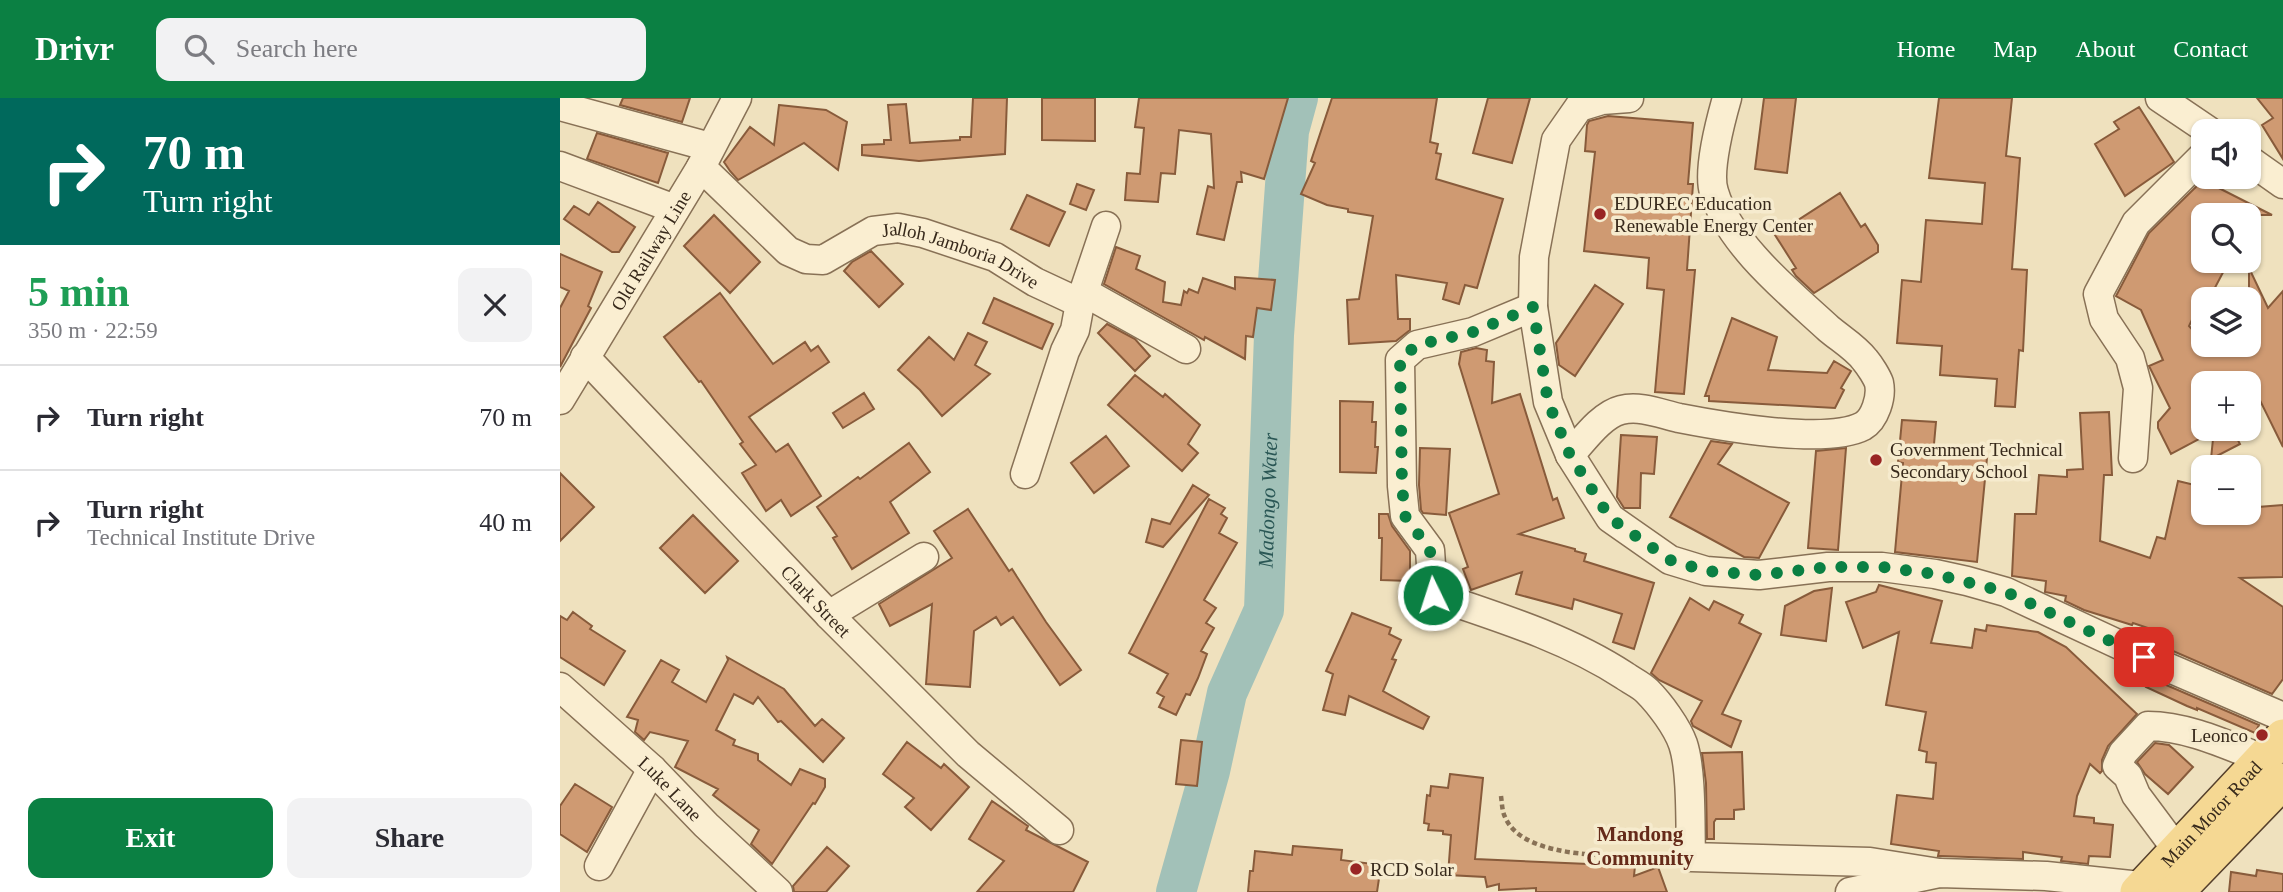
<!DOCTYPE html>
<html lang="en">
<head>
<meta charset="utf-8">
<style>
	body { margin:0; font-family:"Times New Roman",serif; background:#f2f2f3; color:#2b2b33; height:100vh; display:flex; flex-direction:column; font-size:26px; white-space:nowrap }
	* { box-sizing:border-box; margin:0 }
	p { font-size:23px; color:#7c7c81 }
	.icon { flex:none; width:38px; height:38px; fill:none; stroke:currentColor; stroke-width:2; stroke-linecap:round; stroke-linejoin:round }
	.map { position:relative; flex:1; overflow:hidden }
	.drawer { display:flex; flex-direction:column; background:#fff; width:560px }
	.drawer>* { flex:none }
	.guide { background:#00695c; color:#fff; overflow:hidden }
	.buttons { position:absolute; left:1631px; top:21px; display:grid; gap:14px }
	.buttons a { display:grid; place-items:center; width:70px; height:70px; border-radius:14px; background:#fff; box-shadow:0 2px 5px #0004; font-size:35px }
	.pin { position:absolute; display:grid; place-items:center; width:60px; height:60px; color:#fff; margin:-30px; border-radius:14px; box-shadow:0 4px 10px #0006 }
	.me { position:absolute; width:77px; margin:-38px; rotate:356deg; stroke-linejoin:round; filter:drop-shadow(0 0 5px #0008) }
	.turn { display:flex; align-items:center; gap:24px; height:147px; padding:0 28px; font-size:32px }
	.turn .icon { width:91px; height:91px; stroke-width:2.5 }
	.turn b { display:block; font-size:49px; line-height:60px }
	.round { display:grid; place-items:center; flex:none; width:74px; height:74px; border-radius:14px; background:#f2f2f3 }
	.overview { display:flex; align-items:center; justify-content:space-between; height:119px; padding:0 28px }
	h1 { font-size:42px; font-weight:700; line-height:52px; color:#1e9e55 }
	.button { display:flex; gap:14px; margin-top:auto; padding:14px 28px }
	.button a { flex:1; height:80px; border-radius:14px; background:#0b8043; color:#fff; font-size:28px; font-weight:700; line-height:80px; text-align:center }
	.button a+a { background:#f2f2f3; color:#2b2b33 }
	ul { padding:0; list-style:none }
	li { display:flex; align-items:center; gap:21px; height:105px; padding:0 28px; border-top:2px solid #e1e1e2 }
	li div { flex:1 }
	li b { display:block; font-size:26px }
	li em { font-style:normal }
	header { display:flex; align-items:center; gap:42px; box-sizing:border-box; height:98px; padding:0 35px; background:#0b8043; color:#fff }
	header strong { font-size:33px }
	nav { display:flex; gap:38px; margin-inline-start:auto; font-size:24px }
	.search { width:490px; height:63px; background:#f2f2f3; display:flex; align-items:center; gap:18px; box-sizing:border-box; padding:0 24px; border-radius:14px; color:#7c7c81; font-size:26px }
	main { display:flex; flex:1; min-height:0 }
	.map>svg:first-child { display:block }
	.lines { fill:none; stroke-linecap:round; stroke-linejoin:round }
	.river { stroke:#a2c1b8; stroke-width:40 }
	.building { fill:#cf9a72; stroke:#885b3b; stroke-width:2 }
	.minor-casing { stroke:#887156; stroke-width:31 }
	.major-casing { stroke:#553f2b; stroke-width:38 }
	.path { stroke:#887156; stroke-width:4.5; stroke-dasharray:5 3.5; stroke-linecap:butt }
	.minor { stroke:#faeed1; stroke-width:28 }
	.major { stroke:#f5d893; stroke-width:35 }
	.route { stroke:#0b8043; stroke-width:12; stroke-dasharray:0 21.6 }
	.poi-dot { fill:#992524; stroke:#f6ebce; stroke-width:2.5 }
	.labels { text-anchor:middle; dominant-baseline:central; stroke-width:7; stroke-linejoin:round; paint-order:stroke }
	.poi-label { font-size:19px; fill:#37291b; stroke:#f6ebce; text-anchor:start }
	.street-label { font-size:19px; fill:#37291b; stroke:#f6ebce }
	.water-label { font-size:21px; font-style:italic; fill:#2a5755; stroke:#f6ebce }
	.neighbourhood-label { font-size:21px; font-weight:bold; fill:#652a19; stroke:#f6ebce }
</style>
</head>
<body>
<header>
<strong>Drivr</strong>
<div class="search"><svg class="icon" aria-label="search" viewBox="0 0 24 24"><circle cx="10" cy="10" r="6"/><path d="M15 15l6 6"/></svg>Search here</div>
<nav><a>Home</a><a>Map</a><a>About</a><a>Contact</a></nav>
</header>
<main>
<section class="drawer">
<div class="guide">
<div class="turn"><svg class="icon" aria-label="right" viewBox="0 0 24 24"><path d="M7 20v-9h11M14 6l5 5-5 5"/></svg><div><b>70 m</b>Turn right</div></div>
</div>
<div class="overview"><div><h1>5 min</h1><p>350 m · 22:59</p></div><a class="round"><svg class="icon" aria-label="close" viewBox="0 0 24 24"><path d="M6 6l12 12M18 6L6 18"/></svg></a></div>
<ul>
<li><svg class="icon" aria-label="right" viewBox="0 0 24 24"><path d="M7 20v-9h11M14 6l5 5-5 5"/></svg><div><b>Turn right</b></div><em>70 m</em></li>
<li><svg class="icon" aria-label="right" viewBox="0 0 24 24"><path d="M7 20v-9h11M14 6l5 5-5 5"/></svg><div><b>Turn right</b><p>Technical Institute Drive</p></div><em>40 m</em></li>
</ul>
<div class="button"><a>Exit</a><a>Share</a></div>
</section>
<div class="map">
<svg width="1723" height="794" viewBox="0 0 1723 794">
	<rect width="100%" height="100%" fill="#efe1be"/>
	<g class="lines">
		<path class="river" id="s1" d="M616 794 650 673 667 595 704 512 714 237 729 33 738 0"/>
	</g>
	<path class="building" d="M63 0H130L122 24 60 7Z
		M413 0H447L445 56 359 63 302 57V47L324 46V42H331L328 7 346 6 350 45 400 42V39H411Z
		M482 0H535V43L482 42Z
		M579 0H728L704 81 681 74 682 84H677L664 142 637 136 648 88 654 90 651 36 619 32 615 76 601 75 598 104 565 102 567 75 580 76 584 30 575 29Z
		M772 0H877L870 44 878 46 876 55 881 56 876 81 943 101 917 190 905 187 899 206 883 201 887 185 836 177 838 221H850V232L836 243 789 246 787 202 799 201 813 118 788 114V111L767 107 741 96 755 65 751 63Z
		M928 0H970L952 65 913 55Z
		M1204 0H1236L1227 75 1195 71Z
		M1379 0H1452L1446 58 1460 60 1452 171 1467 172 1463 253 1459 252 1455 309 1435 308 1437 281 1380 277 1382 248 1337 245 1342 182 1361 184 1366 122 1422 126 1425 85 1369 80Z
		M1697 0H1723V61L1702 27 1713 20Z
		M219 7 266 12 287 24 278 72 244 45 178 82 170 73 164 64 190 29 214 47Z
		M1579 9 1614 64 1565 98 1535 46 1559 31 1554 24Z
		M1048 18 1133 25 1128 86H1133L1127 172H1135L1124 296 1095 294 1104 192 1087 190 1089 160 1024 153 1035 54 1025 53 1027 27 1029 23Z
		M37 35 108 55 98 85 27 61Z
		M1643 82 1712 117H1643V163H1669L1649 201H1642L1629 228 1643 243V247H1689V170L1708 210 1723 193V349L1686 274 1659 285H1643V339L1611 356 1598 330V324L1610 310 1589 268 1603 262 1581 212 1556 198 1589 135Z
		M517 86 534 92 526 112 510 106Z
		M1280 95 1301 129 1305 126 1318 147V154L1254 195 1236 178 1232 172 1236 170 1215 137Z
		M467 97 505 114 489 148 451 131Z
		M38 104 75 129 59 154H52L4 121 14 108 29 117Z
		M154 117 200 164 170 195 124 148Z
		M556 149 580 158 576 171 605 184 603 204 621 207 624 193 627 195 629 191 638 195 643 180 675 191V179L715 182 711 212 697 210 693 239 686 238 685 261 645 239 644 242 635 237 544 186Z
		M311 153 343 186 319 209 284 173 292 164Z
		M0 156 42 174 28 208 31 210 0 269V210L9 193 0 189Z
		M1035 187 1063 206 1015 278 999 267 996 245Z
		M160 195 213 266 245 244 251 253 258 248 269 264 189 319 216 354 228 346 261 398 231 418 221 402 206 413 182 375 196 367 180 346 183 344 141 283 139 284 104 239Z
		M434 200 493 226 482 251 423 225Z
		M1172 220 1217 239 1208 272 1267 275 1274 263 1291 273 1281 290 1284 292 1275 310 1149 303V298H1145Z
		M547 226 575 241 590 258 575 273 538 235Z
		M408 235 427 244 415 267 430 276 382 318 360 292 338 272 369 239 394 262Z
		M916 250 927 252 926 263 934 264 932 305 960 296 993 402 997 400 1004 420 959 436 1015 451V453L1026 456 1024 463 1094 485 1074 551 1053 544 1062 516 1014 501 1012 511 956 496 962 474 911 492 903 471 908 469 889 415 939 396 899 266 901 254Z
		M575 277 603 299 605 296 640 327 628 346 638 355 622 373 548 307Z
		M304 295 314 311 283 330 273 315Z
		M780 303 813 304 812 324H816L815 349H818L816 375 780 374Z
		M1549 314 1552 377H1544L1540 443 1590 460 1597 439 1605 441 1618 383 1643 389V415H1698V409L1723 407V479L1680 480 1723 509V581L1712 596 1606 550 1612 538 1573 525 1572 527 1524 512 1505 503 1506 498 1485 494 1486 483 1452 478 1455 416H1476L1479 377 1507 379V372L1523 371 1520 315Z
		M1342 322 1376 324 1373 357 1427 360 1417 464 1335 454 1343 365 1338 364Z
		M1654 331H1672L1680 346 1651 361Z
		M1061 337 1097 339 1094 376 1081 375 1080 410H1064L1057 399Z
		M546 338 569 368 534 395 511 365Z
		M1151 343 1172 346 1158 366 1229 405 1199 460 1184 459 1110 419Z
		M349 345 370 374 330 404 349 435 292 471 273 440 277 438 257 409 298 379 300 381Z
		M860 350 890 351 886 417 863 415 861 412 859 387Z
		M1286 350 1278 452 1248 450 1256 353Z
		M0 375 34 409 0 443Z
		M633 387 649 397 603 449 586 444 592 421 610 426Z
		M649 401 665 410 661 416 667 420 659 435 677 445 644 502 656 510 646 525 654 530 641 553 647 556 638 580 630 597 626 596 616 617 599 609 604 599 597 595 608 576 569 555Z
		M408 411 449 473 452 471 486 524 521 572 500 587 453 519 441 527 436 519 414 533 410 589 366 586 372 506 330 528 319 506 392 460 374 433Z
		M819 416H828L832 428 850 453V483L821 482 822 440H819Z
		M133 417 178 463 145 495 100 450Z
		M1319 487 1382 503 1371 545 1412 550 1415 531 1426 533 1427 527 1478 534 1506 549 1577 616 1548 648 1542 662V673L1540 675 1530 666 1517 698 1514 718 1534 720V725L1553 727 1550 759 1529 758 1528 766 1501 763 1502 759 1463 754V761L1381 758H1378L1379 753 1331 746 1337 697 1373 701 1376 665 1366 664 1367 654 1359 652 1366 614 1326 607 1339 534 1303 550 1286 504 1316 494Z
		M1272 490 1266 543 1221 537 1225 508 1254 493Z
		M1130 500 1149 512 1154 503 1183 517 1179 525 1201 536 1162 616 1181 623 1171 649 1133 628 1131 623 1142 603 1099 582 1091 575Z
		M13 514 32 528 30 531 65 553 44 587 0 559V518L7 522Z
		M792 515 831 530 829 536 841 542 832 561 836 562 823 593 869 619 863 631 789 598 785 617 763 612 773 576 766 573Z
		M167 559 224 591 255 628 262 621 284 640 263 664 221 623 218 624 198 599 193 606 174 596 156 632 175 642 173 647 198 656V662L231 687 240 671 265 681V689L255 706 253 705 212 766 191 746 199 732 153 697 158 691 115 669 128 643 90 634 84 642 75 634 78 622 67 619 101 562 119 572 112 584 146 604 168 562Z
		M1590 580 1699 627 1695 635 1637 610V612L1627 608 1586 589Z
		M621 642 642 644 637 688 616 686Z
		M347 644 381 670 384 666 409 689 371 732 345 709 354 700 323 676Z
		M1595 645 1609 647 1633 669 1608 696 1585 676 1577 664Z
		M1182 654 1184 711 1174 712V721H1156L1154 724V741H1147L1146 685 1142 655Z
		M890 676 923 680 915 761 1075 768 1074 778 1098 769 1107 794H976V790L939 792V786L927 789 925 779 888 777 891 737 883 736V733L868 732 869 726 864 725 867 697 870 698 871 688 888 690Z
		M15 686 52 709 27 754 0 736V708Z
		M432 703 468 728 466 732 528 764 513 794H417L444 763 409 741Z
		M733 748 782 752 781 762 821 767 817 794H688L690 773H693L695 753 732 757Z
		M267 749 289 768 266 794H234L233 788Z
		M1697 772 1723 776V794H1669L1671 774 1696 778Z"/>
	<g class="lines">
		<defs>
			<g id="minor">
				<path d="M1069 0 1042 2 1019 9 996 42 974 159 973 209 988 304 1010 357 1050 420 1110 462 1146 473 1199 477 1268 469H1322L1375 476 1407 483 1446 494 1607 569 1723 619"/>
				<path d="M1600 0 1649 33"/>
				<path d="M0 8 150 49"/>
				<path d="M1689 62 1723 86"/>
				<path d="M0 68 115 111"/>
				<path id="s2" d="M141 69 228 153 246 161 263 162 313 133 338 130 363 135 435 159 475 184 520 205 515 232 505 253 465 376"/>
				<path d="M524 194 626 251"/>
				<path d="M520 205 546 128"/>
				<path d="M973 209 913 234 857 247 840 262 842 388 845 418 870 452 873 497C938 519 1007 540 1065 578 1072 583 1081 587 1087 593 1100 606 1117 629 1123 646 1132 673 1130 729 1131 759L1310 764 1379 775"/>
				<path id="s3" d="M25 259 269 517 408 656 499 732"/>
				<path id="s4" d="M0 302 141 69 177 0"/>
				<path d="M1010 357C1023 343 1041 317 1061 312 1080 307 1101 316 1119 320 1160 328 1267 347 1303 328 1315 321 1322 299 1319 285 1317 279 1310 268 1305 262 1296 250 1281 241 1269 231 1230 195 1169 146 1154 94 1147 73 1161 21 1167 0"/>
				<path d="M1573 360 1578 290 1570 260 1544 221 1538 196 1576 125 1643 58"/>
				<path d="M269 517 364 459"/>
				<path id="s5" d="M0 589 92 671 146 727 218 794"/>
				<path d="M1617 752 1576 697 1568 678 1557 668 1563 655 1588 628C1627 628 1667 647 1703 661"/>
				<path d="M39 768 92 671"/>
				<path d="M1290 794 1379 775 1486 778 1599 790"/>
			</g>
			<g id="major">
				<path id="s6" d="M1578 794 1723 639"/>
				<path d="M1616 794 1723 683"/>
			</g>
		</defs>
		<use href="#minor" class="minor-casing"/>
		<use href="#major" class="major-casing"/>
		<path class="path" d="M941 698C942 705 942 713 945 719 964 765 1068 757 1109 758"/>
		<use href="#minor" class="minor"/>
		<use href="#major" class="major"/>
	</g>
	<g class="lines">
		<path class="route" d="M873 497 870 452 845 418 842 388 840 261 857 247 913 234 973 209 988 304 1010 357 1050 420 1110 462 1146 473 1199 477 1268 469H1322L1375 476 1446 494 1584 559"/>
	</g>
	<g class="poi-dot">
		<circle cx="1040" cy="116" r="7"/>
		<circle cx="1316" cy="362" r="7"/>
		<circle cx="1702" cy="637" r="7"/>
		<circle cx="796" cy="771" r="7"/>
	</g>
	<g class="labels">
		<g class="poi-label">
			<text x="1054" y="105">EDUREC Education<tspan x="1054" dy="22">Renewable Energy Center</tspan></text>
			<text x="1330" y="351">Government Technical<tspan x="1330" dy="22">Secondary School</tspan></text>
			<text x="1688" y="637" text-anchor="end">Leonco</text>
			<text x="810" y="771">RCD Solar</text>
		</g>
		<g class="street-label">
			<text stroke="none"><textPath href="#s4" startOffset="175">Old Railway Line</textPath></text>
			<text stroke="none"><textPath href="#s2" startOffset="308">Jalloh Jamboria Drive</textPath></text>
			<text stroke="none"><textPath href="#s3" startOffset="336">Clark Street</textPath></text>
			<text stroke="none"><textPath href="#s5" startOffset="150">Luke Lane</textPath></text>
			<text stroke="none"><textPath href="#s6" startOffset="107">Main Motor Road</textPath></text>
		</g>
		<g class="water-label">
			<text stroke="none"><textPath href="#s1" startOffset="406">Madongo Water</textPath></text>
		</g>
		<g class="neighbourhood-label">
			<text x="1080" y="736">Mandong<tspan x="1080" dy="24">Community</tspan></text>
		</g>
	</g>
</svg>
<div class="buttons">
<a><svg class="icon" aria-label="sound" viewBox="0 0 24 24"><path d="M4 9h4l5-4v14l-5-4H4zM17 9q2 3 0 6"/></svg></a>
<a><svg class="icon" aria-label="search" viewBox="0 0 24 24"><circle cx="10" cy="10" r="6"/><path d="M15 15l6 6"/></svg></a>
<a><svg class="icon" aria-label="layers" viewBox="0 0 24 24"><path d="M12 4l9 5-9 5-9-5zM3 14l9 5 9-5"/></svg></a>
<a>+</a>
<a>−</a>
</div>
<div class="pin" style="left:1584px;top:559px;background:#d93025"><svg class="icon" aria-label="arrive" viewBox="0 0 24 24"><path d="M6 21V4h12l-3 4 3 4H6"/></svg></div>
<svg class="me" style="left:873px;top:497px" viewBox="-20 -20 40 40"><circle r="17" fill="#0b8043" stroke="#fff" stroke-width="3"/><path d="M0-11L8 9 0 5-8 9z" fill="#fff"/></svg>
</div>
</main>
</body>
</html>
